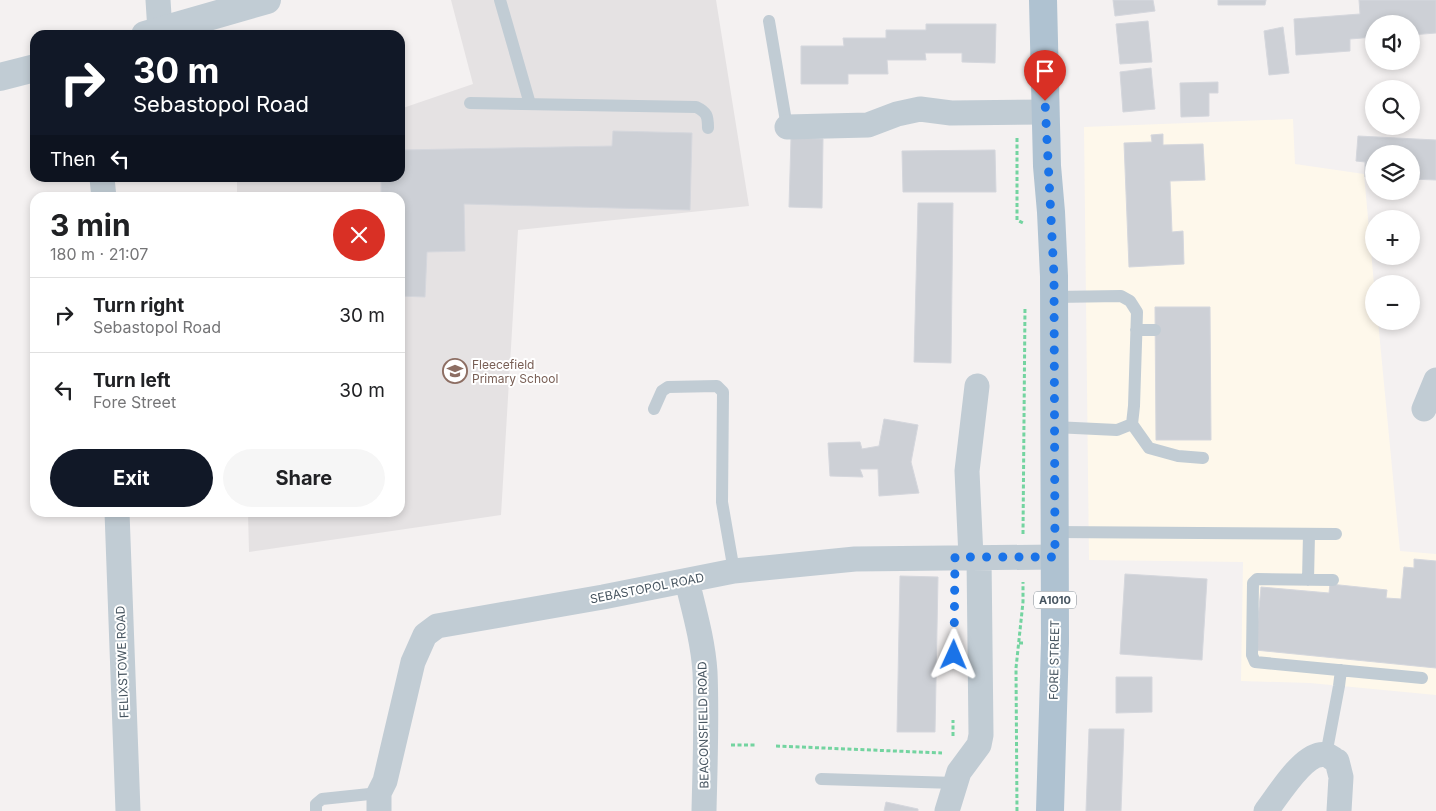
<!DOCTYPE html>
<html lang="en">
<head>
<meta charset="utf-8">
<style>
	body { margin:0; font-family:Inter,sans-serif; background:#f6f6f6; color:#202124; height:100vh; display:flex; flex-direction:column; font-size:19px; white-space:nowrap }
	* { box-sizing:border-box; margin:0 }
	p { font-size:16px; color:#757577 }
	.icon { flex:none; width:28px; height:28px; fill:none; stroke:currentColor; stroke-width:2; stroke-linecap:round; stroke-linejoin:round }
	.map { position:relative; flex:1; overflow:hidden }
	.sheet { position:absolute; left:30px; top:192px; width:375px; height:325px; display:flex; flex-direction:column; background:#fff; border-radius:15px; box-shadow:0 2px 8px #0003 }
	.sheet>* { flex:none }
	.guide { position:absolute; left:30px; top:30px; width:375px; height:152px; border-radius:15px; box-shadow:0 2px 8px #0003; background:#111827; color:#fff; overflow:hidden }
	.buttons { position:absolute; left:1365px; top:15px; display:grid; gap:10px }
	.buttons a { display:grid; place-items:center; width:55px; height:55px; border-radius:50%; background:#fff; box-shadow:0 2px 8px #0003; font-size:25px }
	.pin { position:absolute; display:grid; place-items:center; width:42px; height:42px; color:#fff; margin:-51px -21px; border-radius:50% 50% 50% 0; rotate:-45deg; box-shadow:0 0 5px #0007 }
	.pin .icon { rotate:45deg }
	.me { position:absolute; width:55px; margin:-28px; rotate:1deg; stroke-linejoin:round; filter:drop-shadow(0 0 4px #0008) }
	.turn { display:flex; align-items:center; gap:18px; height:105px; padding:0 20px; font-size:22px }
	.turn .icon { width:65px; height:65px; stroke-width:2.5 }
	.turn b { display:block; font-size:35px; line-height:42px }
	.then { display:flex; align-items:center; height:48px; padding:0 20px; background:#0003; gap:10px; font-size:19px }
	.round { display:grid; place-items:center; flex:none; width:52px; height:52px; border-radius:26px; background:#f6f6f6 }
	.summary { display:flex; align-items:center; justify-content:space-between; height:85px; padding:0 20px }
	h1 { font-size:30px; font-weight:700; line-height:38px }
	.button { display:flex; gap:10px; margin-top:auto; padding:10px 20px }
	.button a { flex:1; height:58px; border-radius:30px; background:#111827; color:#fff; font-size:20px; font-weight:700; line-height:58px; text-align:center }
	.button a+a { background:#f6f6f6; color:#202124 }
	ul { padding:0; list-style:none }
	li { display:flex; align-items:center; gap:15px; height:75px; padding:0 20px; border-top:1px solid #e0e0e0 }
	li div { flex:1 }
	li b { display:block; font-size:19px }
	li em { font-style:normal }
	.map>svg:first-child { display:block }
	.commercial { fill:#fef8eb }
	.education { fill:#e5e2e3 }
	.building { fill:#cdd0d6; stroke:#d5d7dd }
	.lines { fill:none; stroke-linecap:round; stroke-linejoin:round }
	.path { stroke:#73d4a0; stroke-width:3; stroke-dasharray:4 2.5; stroke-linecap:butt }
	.service { stroke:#c1ccd4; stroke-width:12 }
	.minor { stroke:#c1ccd4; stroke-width:25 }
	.tertiary { stroke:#c1ccd4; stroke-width:28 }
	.primary { stroke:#afc2d1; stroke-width:28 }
	.route { stroke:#1a73e8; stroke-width:9; stroke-dasharray:0 16.2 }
	.labels { text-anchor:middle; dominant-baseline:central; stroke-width:4; stroke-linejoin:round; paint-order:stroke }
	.shield { fill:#fff; stroke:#7e8890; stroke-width:1 }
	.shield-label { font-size:11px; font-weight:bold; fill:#475560 }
	.education-label { font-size:12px; fill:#785e54; stroke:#fff; text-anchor:start }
	.street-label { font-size:12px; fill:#475560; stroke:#fff }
</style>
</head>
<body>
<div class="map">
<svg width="1436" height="811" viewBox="0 0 1436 811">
	<rect width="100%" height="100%" fill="#f4f1f1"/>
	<path class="commercial" d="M1293 119 1295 164 1364 174 1374 284V321H1378L1400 551 1436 554V695L1310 683 1241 681 1243 562 1089 560 1084 127Z"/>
	<path class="education" d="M451 0H716L749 206 518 230 501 515 249 552 248 513 400 512V198L237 197V178H400V109L473 84Z"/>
	<path class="building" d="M1113 0H1153L1155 11 1115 16Z
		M1218 0H1266L1265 5H1218Z
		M1359 0H1436V33L1411 35V24H1374V37L1350 39V51L1296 55 1294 19 1360 14Z
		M1148 21 1152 62 1120 64 1116 24Z
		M926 24H996L995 63 962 62V53H925L926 60H887L888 74H848V84H801V46H844L843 38H886V30H926Z
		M1283 27 1289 73 1269 75 1264 31Z
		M1151 68 1155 109 1123 112 1120 72Z
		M1218 82V93H1209V116L1181 117 1180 83Z
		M613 131 692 133 690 210 464 204 465 251 427 252 425 297 400 296V198H381V178H400V150L612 146Z
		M1163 134V145L1203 144 1205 180 1170 181 1172 232 1183 231 1184 264 1129 267 1124 143 1152 142 1151 135Z
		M1358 136 1436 140V180L1411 179V154H1374V177H1365V162L1356 161Z
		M791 138 823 139 822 208 789 207Z
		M995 150 996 192H903L902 151Z
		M918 203H953L951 363 914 362Z
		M1155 307H1210L1211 440H1156Z
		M884 419 918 425 911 462 919 493 879 496 878 469H860L863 477 830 476 828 443 860 442 862 449 879 446Z
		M1414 559 1436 561V668L1255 650 1261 587 1329 593 1330 584 1387 590 1386 598 1401 599 1404 567 1414 568Z
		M1125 574 1207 579 1202 660 1120 654Z
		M900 576 938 577 935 732H897Z
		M1116 677H1152V712L1116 713Z
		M1089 729H1124L1121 811H1086Z
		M886 802 918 809V811H884Z"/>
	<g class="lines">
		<path class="path" d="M1017 138V220L1025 224
			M1023 534 1025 307
			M1019 643H1024
			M953 736V720
			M731 745H755
			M776 746 942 753
			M1017 811 1016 668 1023 602V582"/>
		<path class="service" d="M500 0 530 104
			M769 21 787 127
			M470 103 696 107C707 112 708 116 708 128
			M1054 297 1121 296 1130 301 1137 312 1134 406 1132 424 1117 430 1054 427
			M1136 330H1155
			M654 409 662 391 668 387 717 386 723 392 722 502 734 571
			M1132 424 1149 448 1178 456 1203 458
			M1055 532 1336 534
			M1308 580 1309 534
			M1333 580 1257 579 1253 583 1252 655 1255 662 1422 678
			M1326 755 1339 686 1341 670
			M821 779 955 783
			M316 811V804L322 799 379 793"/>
		<path class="minor" d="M158 0 160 31
			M787 127 868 125 897 114 920 109 951 113 1045 112
			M102 178 104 198
			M1424 409 1436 380
			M117 512 128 811
			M971 557 967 471 977 386
			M687 581C694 610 703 641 705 672 707 718 705 765 704 811
			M379 811V793L385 781 413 662 425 635 437 626 603 597 734 571 855 559 1055 557
			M947 811 959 772 979 745 981 735 979 557
			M1266 811C1278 796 1305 749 1327 755 1330 756 1334 760 1337 761L1341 777 1339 811"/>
		<path class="tertiary" d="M145 35 267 0
			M0 77 35 68"/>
		<path class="primary" d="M1043 0 1047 166 1051 212 1054 276 1055 643 1050 811"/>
	</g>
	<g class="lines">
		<path class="route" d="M954 655 955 557H1055L1054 276 1045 101"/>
	</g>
	<defs>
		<symbol id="school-ring" viewBox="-11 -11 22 22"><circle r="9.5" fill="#fff" stroke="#8d6e63" stroke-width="1.5"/><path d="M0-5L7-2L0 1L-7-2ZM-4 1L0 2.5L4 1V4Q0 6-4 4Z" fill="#8d6e63"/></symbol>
	</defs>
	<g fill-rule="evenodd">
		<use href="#school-ring" x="441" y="357" width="28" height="28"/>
	</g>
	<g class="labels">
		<rect class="shield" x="1034" y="591.5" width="42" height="17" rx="4"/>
		<g class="shield-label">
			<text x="1055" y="600">A1010</text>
		</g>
		<g class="education-label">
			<text x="472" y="364">Fleecefield<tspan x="472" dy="14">Primary School</tspan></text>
		</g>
		<g class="street-label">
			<text transform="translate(647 588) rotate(-11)">SEBASTOPOL ROAD</text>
			<text transform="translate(1054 660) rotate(-89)">FORE STREET</text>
			<text transform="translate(122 662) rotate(-92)">FELIXSTOWE ROAD</text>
			<text transform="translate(703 725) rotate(-91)">BEACONSFIELD ROAD</text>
		</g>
	</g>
</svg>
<div class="buttons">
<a><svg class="icon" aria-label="sound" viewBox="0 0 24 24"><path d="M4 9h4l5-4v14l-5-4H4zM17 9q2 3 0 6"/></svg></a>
<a><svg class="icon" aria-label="search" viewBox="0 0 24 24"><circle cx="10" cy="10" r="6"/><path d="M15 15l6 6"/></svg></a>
<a><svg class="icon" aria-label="layers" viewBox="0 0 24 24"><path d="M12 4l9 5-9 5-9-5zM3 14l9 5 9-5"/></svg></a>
<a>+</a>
<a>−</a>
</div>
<div class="pin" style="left:1045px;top:101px;background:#d93025"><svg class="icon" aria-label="arrive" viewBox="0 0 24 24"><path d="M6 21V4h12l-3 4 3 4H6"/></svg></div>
<svg class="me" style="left:954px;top:655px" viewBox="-20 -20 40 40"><path d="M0-17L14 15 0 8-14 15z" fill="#1a73e8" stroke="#fff" stroke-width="4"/></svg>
<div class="guide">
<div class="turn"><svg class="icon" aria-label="right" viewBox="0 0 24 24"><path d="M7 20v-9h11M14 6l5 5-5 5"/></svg><div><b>30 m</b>Sebastopol Road</div></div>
<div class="then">Then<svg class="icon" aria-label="left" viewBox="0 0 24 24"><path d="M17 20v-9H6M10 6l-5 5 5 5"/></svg></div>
</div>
<section class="sheet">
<div class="summary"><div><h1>3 min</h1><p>180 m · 21:07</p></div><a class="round" style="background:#d93025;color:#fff"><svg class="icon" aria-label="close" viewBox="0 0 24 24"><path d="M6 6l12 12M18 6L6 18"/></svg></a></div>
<ul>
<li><svg class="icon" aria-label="right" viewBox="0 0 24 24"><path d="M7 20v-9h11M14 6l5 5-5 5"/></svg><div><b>Turn right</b><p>Sebastopol Road</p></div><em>30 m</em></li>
<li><svg class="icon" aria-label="left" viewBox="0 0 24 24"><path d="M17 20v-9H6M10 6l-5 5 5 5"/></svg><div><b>Turn left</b><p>Fore Street</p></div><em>30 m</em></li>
</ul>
<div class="button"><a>Exit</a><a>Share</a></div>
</section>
</div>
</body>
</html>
